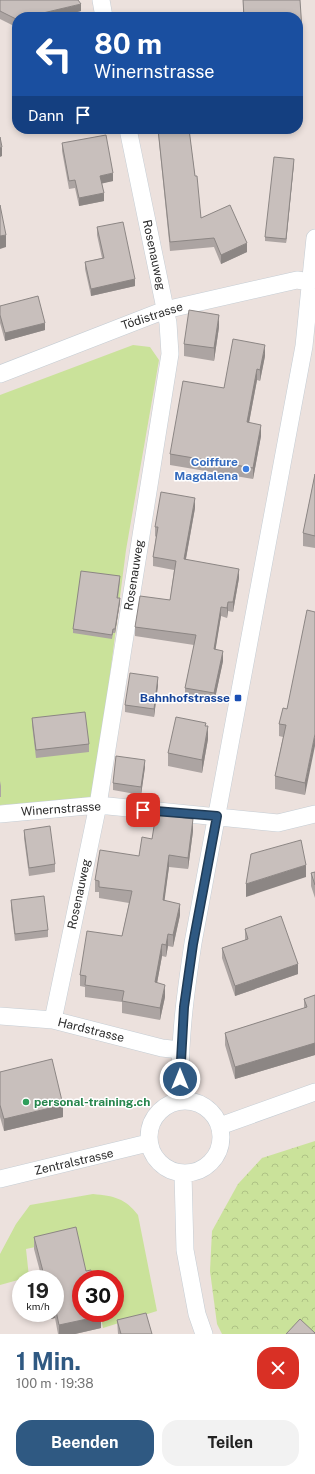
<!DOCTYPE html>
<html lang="de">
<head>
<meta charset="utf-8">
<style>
	body { margin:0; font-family:"Public Sans",sans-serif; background:#f2f2f2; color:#222; height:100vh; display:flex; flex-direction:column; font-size:15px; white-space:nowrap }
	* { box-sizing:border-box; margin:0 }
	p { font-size:13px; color:#767676 }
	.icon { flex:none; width:22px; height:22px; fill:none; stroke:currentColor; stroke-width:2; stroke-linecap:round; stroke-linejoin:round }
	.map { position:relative; height:1334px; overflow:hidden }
	.side { display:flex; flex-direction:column; background:#fff; flex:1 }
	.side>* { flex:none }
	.top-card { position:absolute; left:12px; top:12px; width:291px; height:122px; border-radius:16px; box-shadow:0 2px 6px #0003; background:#1a4fa0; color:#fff; overflow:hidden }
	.speed { position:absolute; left:12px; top:1270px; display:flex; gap:8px; font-size:20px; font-weight:700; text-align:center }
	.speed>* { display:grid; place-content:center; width:52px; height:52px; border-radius:50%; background:#fff; box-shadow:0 2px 6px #0003; line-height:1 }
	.speed small { font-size:10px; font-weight:400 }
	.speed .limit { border:6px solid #d22; background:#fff; color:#111 }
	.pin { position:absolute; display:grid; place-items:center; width:34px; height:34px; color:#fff; margin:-17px; border-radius:8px; box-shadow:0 2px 6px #0006 }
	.me { position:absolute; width:44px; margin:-22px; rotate:0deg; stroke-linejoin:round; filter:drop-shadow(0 0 3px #0008) }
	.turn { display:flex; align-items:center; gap:14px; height:84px; padding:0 16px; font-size:18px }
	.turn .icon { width:52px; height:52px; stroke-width:2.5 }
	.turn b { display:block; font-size:28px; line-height:34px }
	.then { display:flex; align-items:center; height:38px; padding:0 16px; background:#0003; gap:8px; font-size:15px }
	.round { display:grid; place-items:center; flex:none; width:42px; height:42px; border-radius:16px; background:#f2f2f2 }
	.head { display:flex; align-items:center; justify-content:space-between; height:68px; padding:0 16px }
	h1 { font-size:24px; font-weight:700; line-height:30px; color:#2f5982 }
	.button { display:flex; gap:8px; margin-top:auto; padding:8px 16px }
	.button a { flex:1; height:46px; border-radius:16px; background:#2f5982; color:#fff; font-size:16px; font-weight:700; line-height:46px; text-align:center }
	.button a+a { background:#f2f2f2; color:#222 }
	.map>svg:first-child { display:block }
	.grass { fill:#cae29a }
	.forest { fill:url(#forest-crowns) }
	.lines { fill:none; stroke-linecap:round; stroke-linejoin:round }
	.minor-casing { stroke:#c5cdd4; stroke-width:18 }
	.minor { stroke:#fff; stroke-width:17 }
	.wall { fill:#aca4a2 }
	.shaded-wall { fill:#8c8684 }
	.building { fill:#c8bfbc; stroke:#8c8684 }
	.route-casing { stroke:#1f3a54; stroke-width:10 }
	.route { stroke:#2f5982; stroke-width:7 }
	.shop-dot { fill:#3f7fe0; stroke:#fff; stroke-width:1.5 }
	.transit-dot { fill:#1a4fb4; stroke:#fff; stroke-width:1.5 }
	.leisure-dot { fill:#2e9e5b; stroke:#fff; stroke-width:1.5 }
	.labels { text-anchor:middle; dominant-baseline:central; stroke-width:3; stroke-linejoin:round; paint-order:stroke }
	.street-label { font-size:12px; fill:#2b2b2b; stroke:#fff }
	.shop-label { font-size:12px; font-weight:bold; fill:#366cbe; stroke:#fff; text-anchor:end }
	.transit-label { font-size:12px; font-weight:bold; fill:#164399; stroke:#fff; text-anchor:end }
	.leisure-label { font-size:12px; font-weight:bold; fill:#27864d; stroke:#fff; text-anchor:start }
</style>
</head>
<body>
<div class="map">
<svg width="315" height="1334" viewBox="0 0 315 1334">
	<defs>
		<pattern id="forest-crowns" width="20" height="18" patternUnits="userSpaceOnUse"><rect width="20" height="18" fill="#cae29a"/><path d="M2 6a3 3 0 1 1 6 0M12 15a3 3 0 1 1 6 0" fill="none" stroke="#aec285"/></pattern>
	</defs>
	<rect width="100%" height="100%" fill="#ece1dd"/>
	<path class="grass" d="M133 345 150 347 159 360 126 550 94 800 0 805V395Z
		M93 1194C114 1196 125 1198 138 1215L157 1311 103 1328 100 1313H115V1279H87L77 1238 26 1249 29 1277 0 1285V1254L16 1224 30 1205Z"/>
	<path class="forest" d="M315 1141V1334H222L217 1324 210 1271 212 1231 238 1184 262 1158Z"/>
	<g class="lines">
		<defs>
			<path id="minor" d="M101 0 104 17
				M0 374 165 310 297 280 310 282
				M0 814 98 805 278 823 315 814
				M0 1016 53 1020 162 1048 180 1050
				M53 1020 98 805 170 354 168 323 128 129
				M149 1137a36 36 0 1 1 72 0a36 36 0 1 1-72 0Z
				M181 1101C178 1047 185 996 193 943L304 346 315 238
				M220 1126 315 1092
				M183 1174 185 1250 197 1314 204 1334
				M0 1179 148 1143"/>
		</defs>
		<use href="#minor" class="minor-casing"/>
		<use href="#minor" class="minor"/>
	</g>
	<path class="wall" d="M0 0 81 11 58 17H17V27H16L0 19Z
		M243 0H300L302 43H298V17H243Z
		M155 129H189L195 176 201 218 247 252 221 264 214 247 170 251 158 132H155Z
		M62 143 113 181 102 183 104 201 79 206 75 188 69 189 62 151Z
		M294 163 286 243 265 241V237Z
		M97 227 135 286 91 296 85 269V262L102 258 97 235Z
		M0 306 45 330 5 341 0 323Z
		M219 327 214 361 184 356V344Z
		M265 356 260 381 257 380 249 423 261 436 253 479 170 465V454L224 388Z
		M315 474V548L303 546V533Z
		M195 508 186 559 239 578 233 612 228 611 227 618 221 616 215 650 223 661 214 703 185 697V688L194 645 135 636V627L170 600 174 570 153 566V557L156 537 155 536V527Z
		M120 580 118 598 120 602 115 633H113L112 639 73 633V629Z
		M315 612 305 795 275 789V776L283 737 279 736V724L287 709Z
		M158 685 154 717 125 712V705Z
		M32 718 89 744V752L36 758 32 725Z
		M206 726 208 739 202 773 168 766V753Z
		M145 767 141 795 113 790V783Z
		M0 781 1 786V797H0Z
		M24 830 55 864V872L29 876 24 838Z
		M193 831 188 869 169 867 164 900 180 915 173 947 168 946 166 957 162 956 157 983 165 997 160 1020 122 1013V1002L85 997V987L80 986V975L122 936 129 903 99 898V892H95V880L139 856 152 839Z
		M315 872V898L311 886V873Z
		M11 900 48 930V937L15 941 11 908Z
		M245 929 298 974 235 996 222 958V948L245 940Z
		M315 995V1055L235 1079 225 1045V1033L304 1008V999Z
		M0 1072 63 1117 4 1131 0 1117Z
		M34 1237 86 1271 101 1328 75 1334H58L55 1318 51 1319 50 1313H55V1279H42L34 1249Z
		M117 1320 152 1334H118Z"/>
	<path class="shaded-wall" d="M81 4V11L58 17H26Z
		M16 19H17V27H16Z
		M2 147V156L0 157V148Z
		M294 159V163L286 243V239Z
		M113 173V181L100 184V176Z
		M104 193V201L79 206V198Z
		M6 235V247L0 249V236Z
		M247 243V252L221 264V255Z
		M135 279V286L91 296V289Z
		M219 315V327L214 361V348Z
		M45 323V330L5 341V333Z
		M265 345V356L260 381V370Z
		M257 369V380L247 433V422Z
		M261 425V436L253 479V468Z
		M195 498V508L184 569V559Z
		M239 569V578L233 612V602Z
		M120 598V602L115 633V629Z
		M228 602V611L227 618V608Z
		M221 607V616L214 659V649Z
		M223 651V661L214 703V693Z
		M158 677V685L154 717V709Z
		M208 726V739L202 773V760Z
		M315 734V746L305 795V783Z
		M145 760V767L141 795V787Z
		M193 819V831L188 869V858Z
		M169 855V867L163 912V900Z
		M306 865V877L246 897V884Z
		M180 904V915L173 947V935Z
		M168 934V946L166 957V945Z
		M162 944V956L155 994V982Z
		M298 964V974L235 996V986Z
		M165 985V997L160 1020V1008Z
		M315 1043V1055L235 1079V1067Z
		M63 1105V1117L4 1131V1119Z
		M51 1313H55V1318L51 1319Z
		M101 1316V1328L75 1334H59V1325Z"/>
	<path class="building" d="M0 0H78L81 4 26 17H17V19H16L0 11Z
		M243 0H300L302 30 298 31V17H244Z
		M158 129H189L195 176H197L201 218 230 205 247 243 221 255 214 238 170 242Z
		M106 135 113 173 100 176 104 193 79 198 75 180 69 181 62 143Z
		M0 137 2 147 0 148Z
		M274 157 294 159 286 239 265 237Z
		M0 205 6 235 0 236Z
		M123 222 135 279 91 289 85 262 104 258 97 227Z
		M38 296 45 323 5 333 0 315V306Z
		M189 310 219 315 214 348 184 344Z
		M233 339 265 345 260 370 257 369 247 422 261 425 253 468 170 454 183 381 224 388Z
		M315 474V536L303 533Z
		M161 492 195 498 184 559 239 569 233 602H228L227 608 221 607 214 649 223 651 214 693 185 688 196 635 135 627 140 596 170 600 176 561 153 557 158 527H155Z
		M81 571 120 576 117 598H120L115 629H113L112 635 73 629Z
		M307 610 315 612V734L305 783 275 776 286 725 279 724 283 708 287 709Z
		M130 673 158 677 154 709 125 705Z
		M85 712 89 744 36 750 32 718Z
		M176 717 206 723 205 726H208L202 760 168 753Z
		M116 756 145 760 141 787 113 783Z
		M156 814 193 819 188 858 169 855 163 900 180 904 173 935 168 934 166 945 162 944 155 982 165 985 160 1008 122 1001 124 991 85 985 86 976 80 975 87 931 122 936 132 891 99 887V881L95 880 100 850 139 856 142 837 152 839Z
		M50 826 55 864 29 868 24 830Z
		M301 840 306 865 246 884 251 854Z
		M315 872V885L311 873Z
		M44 896 48 930 15 934 11 900Z
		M281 916 298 964 235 986 222 948 248 939 245 929Z
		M315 995V1043L235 1067 225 1033 307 1007 304 999Z
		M52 1059 63 1105 4 1119 0 1105V1072Z
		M76 1227 86 1271 91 1270 93 1279H81V1313H101V1316L59 1325 55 1306V1279H45L34 1237Z
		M146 1313 152 1334H121L117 1320Z
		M300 1319 315 1333V1334H286Z"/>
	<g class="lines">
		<defs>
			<path id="route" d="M143 810 217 816 193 944 184 1007 180 1079"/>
		</defs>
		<use href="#route" class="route-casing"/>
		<use href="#route" class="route"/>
	</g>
	<circle class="shop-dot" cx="246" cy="469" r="4"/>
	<rect class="transit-dot" x="234" y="694" width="8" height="8" rx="2"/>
	<circle class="leisure-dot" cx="26" cy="1102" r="4"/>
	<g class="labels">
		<g class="street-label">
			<text transform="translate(154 255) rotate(78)">Rosenauweg</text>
			<text transform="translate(152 316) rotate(-18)">Tödistrasse</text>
			<text transform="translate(134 575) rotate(-81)">Rosenauweg</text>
			<text transform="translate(61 809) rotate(-4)">Winernstrasse</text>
			<text transform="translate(79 894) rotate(-78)">Rosenauweg</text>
			<text transform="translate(91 1030) rotate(14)">Hardstrasse</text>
			<text transform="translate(74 1162) rotate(-13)">Zentralstrasse</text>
		</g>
		<g class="shop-label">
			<text x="238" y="462">Coiffure<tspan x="238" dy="14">Magdalena</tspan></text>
		</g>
		<g class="transit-label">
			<text x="230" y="698">Bahnhofstrasse</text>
		</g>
		<g class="leisure-label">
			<text x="34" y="1102">personal-training.ch</text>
		</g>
	</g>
</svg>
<div class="speed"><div>19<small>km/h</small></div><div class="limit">30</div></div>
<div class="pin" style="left:143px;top:810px;background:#d93025"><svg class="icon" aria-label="arrive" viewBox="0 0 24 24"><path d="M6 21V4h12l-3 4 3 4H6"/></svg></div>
<svg class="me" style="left:180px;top:1079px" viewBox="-20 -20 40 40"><circle r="17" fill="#2f5982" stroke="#fff" stroke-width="3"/><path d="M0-11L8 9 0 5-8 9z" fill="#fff"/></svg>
<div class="top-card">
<div class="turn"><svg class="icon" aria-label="left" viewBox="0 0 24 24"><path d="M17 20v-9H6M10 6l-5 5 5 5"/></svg><div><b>80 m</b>Winernstrasse</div></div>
<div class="then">Dann<svg class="icon" aria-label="arrive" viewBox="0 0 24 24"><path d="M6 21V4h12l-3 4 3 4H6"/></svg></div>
</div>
</div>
<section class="side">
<div class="head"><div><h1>1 Min.</h1><p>100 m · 19:38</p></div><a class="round" style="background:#d93025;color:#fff"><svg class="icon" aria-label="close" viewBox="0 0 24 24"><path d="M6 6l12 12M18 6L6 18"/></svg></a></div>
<div class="button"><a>Beenden</a><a>Teilen</a></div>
</section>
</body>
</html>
